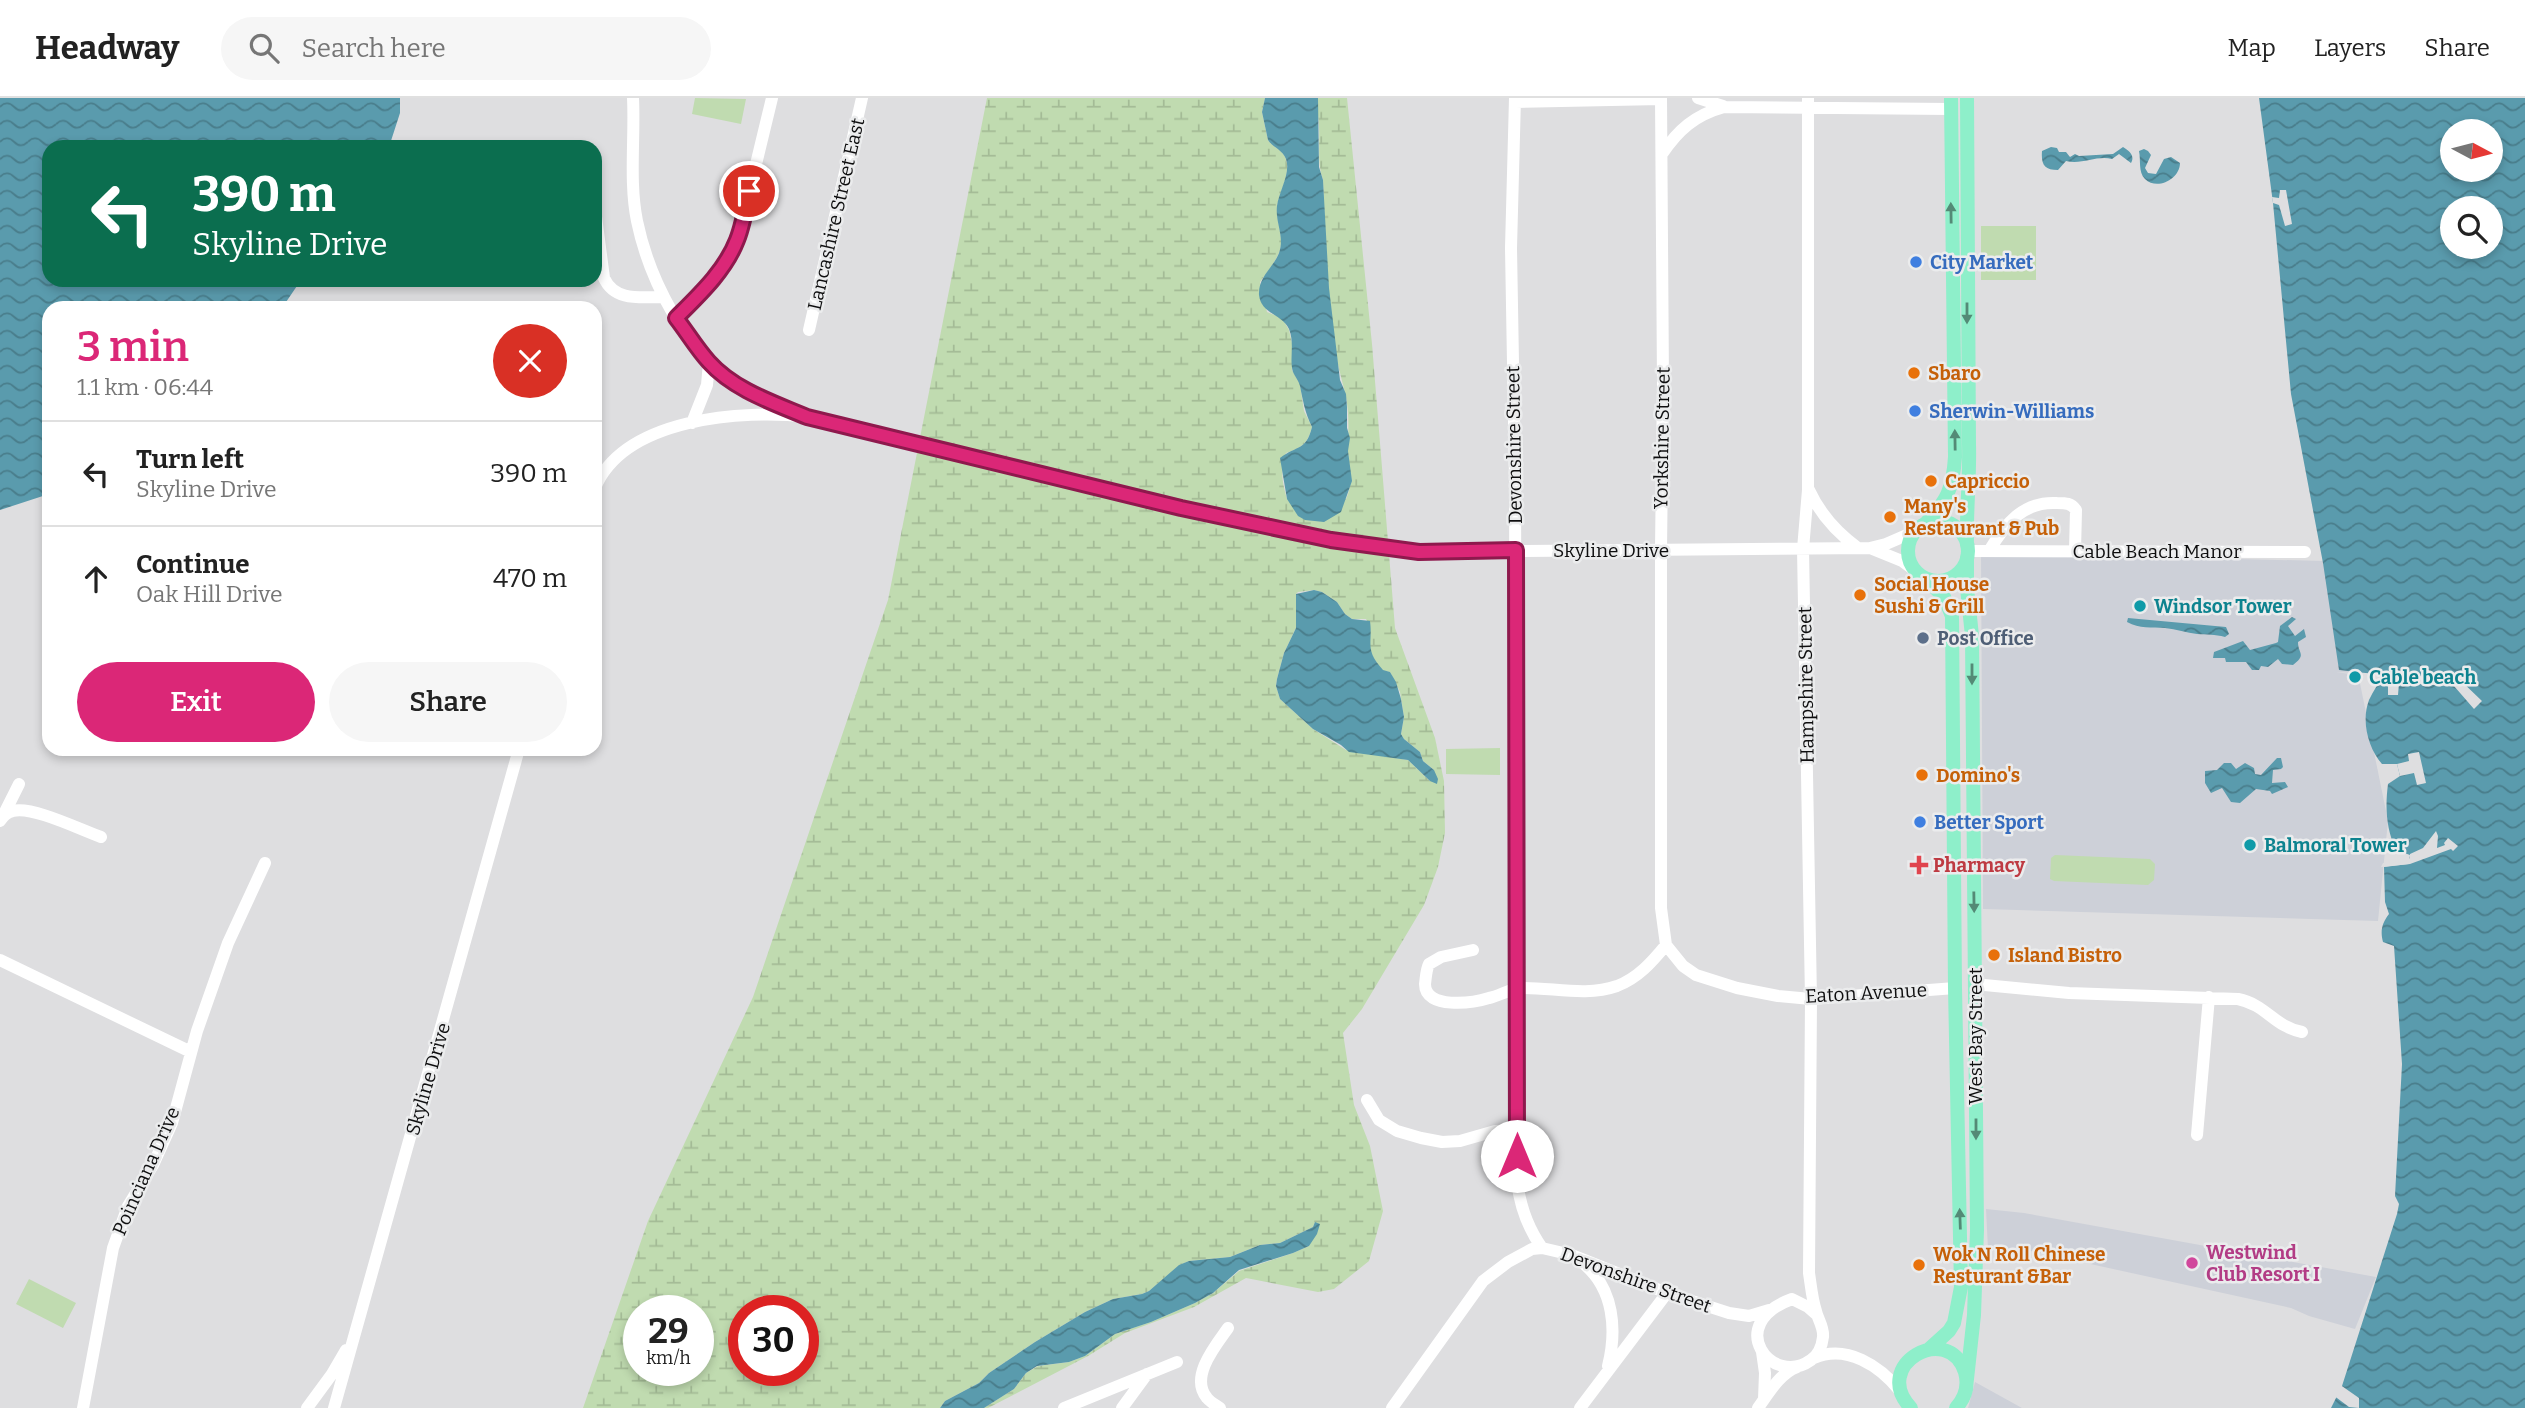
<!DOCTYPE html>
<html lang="en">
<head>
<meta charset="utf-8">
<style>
	body { margin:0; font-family:Bitter,serif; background:#f6f6f6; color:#222; height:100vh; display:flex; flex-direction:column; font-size:26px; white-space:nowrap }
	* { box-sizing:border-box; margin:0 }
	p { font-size:23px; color:#767676 }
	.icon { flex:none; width:38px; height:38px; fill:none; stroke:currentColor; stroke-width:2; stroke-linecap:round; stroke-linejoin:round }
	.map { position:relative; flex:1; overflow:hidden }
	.drawer { position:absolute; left:42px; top:203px; width:560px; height:455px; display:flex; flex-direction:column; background:#fff; border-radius:21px; box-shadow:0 4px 10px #0003 }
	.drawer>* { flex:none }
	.guide { position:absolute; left:42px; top:42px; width:560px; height:147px; border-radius:21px; box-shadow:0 4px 10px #0003; background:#0b6e4f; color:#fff; overflow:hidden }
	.needle { width:46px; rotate:97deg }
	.tools { position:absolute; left:2440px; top:21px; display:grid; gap:14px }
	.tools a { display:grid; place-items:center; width:63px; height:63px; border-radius:50%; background:#fff; box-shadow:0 4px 10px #0003; font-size:35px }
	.speed { position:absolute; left:623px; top:1197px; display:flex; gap:14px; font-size:35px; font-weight:700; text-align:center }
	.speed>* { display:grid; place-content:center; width:91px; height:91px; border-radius:50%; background:#fff; box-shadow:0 4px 10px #0003; line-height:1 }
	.speed small { font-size:18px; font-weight:400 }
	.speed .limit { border:10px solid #d22; background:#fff; color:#111 }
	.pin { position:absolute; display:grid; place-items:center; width:60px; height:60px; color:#fff; margin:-30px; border:4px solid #fff; border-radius:50%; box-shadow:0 2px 7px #0007 }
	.me { position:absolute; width:77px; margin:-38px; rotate:0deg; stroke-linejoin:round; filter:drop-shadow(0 0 5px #0008) }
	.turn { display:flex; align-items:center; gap:24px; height:147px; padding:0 35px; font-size:32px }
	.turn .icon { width:91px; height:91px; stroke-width:2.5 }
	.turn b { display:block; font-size:49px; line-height:60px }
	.round { display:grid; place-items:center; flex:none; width:74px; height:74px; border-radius:37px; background:#f6f6f6 }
	.summary { display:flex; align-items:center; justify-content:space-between; height:119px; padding:0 35px }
	h1 { font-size:42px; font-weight:600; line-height:52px; color:#db2777 }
	.action { display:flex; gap:14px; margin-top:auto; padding:14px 35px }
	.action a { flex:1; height:80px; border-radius:42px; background:#db2777; color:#fff; font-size:28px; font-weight:600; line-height:80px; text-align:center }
	.action a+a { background:#f6f6f6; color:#222 }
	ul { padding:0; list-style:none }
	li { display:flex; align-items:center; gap:21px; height:105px; padding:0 35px; border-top:2px solid #e0e0e0 }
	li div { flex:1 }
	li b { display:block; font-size:26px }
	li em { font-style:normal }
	header { display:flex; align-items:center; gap:42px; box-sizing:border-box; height:98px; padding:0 35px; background:#fff; border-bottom:2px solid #e0e0e0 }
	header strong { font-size:33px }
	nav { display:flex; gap:38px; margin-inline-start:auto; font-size:24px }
	.search { width:490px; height:63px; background:#f6f6f6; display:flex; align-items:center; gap:18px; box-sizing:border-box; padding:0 24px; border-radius:38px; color:#767676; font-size:26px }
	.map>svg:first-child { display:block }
	.built { fill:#cdd0d8 }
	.grass { fill:#c0dbb0 }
	.wetland { fill:url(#wetland-marsh); fill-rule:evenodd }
	.water { fill:url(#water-waves); fill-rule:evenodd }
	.pier { fill:#dedee0 }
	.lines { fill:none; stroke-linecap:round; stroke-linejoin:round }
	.minor { stroke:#fff; stroke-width:12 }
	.major { stroke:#8eefca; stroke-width:14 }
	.oneway { fill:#548a76 }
	.route-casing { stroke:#8e194d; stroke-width:18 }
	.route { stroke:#db2777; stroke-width:12 }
	.shop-dot { fill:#3f7fe0; stroke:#ebeced; stroke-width:2.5 }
	.food-dot { fill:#e8710a; stroke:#ebeced; stroke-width:2.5 }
	.culture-dot { fill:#0f9aa8; stroke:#ebeced; stroke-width:2.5 }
	.service-dot { fill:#5c6f8a; stroke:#ebeced; stroke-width:2.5 }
	.health-dot { fill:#e0444e; stroke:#ebeced; stroke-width:2.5 }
	.hotel-dot { fill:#d1479c; stroke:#ebeced; stroke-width:2.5 }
	.labels { text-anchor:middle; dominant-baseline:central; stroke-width:5; stroke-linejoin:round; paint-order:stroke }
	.street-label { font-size:19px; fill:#0e0e0f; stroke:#ebeced }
	.shop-label { font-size:19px; font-weight:bold; fill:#366cbe; stroke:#ebeced; text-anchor:start }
	.food-label { font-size:19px; font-weight:bold; fill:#c56008; stroke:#ebeced; text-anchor:start }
	.culture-label { font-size:19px; font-weight:bold; fill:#0d838f; stroke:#ebeced; text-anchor:start }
	.service-label { font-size:19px; font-weight:bold; fill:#4e5e75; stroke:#ebeced; text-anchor:start }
	.health-label { font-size:19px; font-weight:bold; fill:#be3a42; stroke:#ebeced; text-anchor:start }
	.hotel-label { font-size:19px; font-weight:bold; fill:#b23c85; stroke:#ebeced; text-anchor:start }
</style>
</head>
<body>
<header>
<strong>Headway</strong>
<div class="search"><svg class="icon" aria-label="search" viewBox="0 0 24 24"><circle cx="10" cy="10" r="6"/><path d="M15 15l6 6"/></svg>Search here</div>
<nav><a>Map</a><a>Layers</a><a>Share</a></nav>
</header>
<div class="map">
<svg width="2525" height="1310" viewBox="0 0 2525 1310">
	<defs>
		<pattern id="wetland-marsh" width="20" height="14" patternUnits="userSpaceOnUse" patternTransform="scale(1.75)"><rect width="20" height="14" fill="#c0dbb0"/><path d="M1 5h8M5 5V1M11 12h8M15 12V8" fill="none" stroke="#a4bb96"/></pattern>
		<pattern id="water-waves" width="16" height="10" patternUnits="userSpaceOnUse" patternTransform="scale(1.75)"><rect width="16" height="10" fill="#5a9bad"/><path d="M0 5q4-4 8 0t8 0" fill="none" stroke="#497d8b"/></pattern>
	</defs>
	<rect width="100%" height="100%" fill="#dedee0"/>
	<path class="built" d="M1981 455 2324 463 2351 541 2388 723 2378 823 1983 811Z
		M1986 1111 2024 1115 2376 1179 2355 1231 2309 1218 2291 1210 2022 1151H1988Z
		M1975 1284 2022 1310H1968Z"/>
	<path class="grass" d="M695 0 746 1 741 26 692 16Z
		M1981 128H2036V182H1981Z
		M1500 650V677L1446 676V651Z
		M2055 757 2150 761 2155 766 2154 782 2148 787 2054 783 2050 781 2051 760Z
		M29 1181 76 1205 63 1230 16 1206Z"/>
	<path class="wetland" d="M987 0H1265L1262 14 1268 42C1272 49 1283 51 1286 61 1291 76 1279 94 1277 109 1276 124 1284 137 1280 152 1276 164 1267 174 1260 184L1267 214 1282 220 1289 232 1292 245V272L1300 286 1304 313 1312 329C1308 345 1302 350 1286 355 1280 373 1282 383 1287 401H1346C1354 384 1349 372 1348 354 1348 336 1350 314 1345 295 1341 278 1336 261 1334 243 1327 190 1325 136 1323 82 1317 65 1320 48 1319 29 1319 19 1316 11 1318 0H1347L1372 246 1395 530 1435 640 1444 683 1445 735 1438 769 1424 807 1362 911 1343 935 1354 1007 1370 1048 1383 1113 1369 1163 1334 1191 1318 1194 1246 1180 1194 1209 1125 1235 1088 1258 988 1310H984L1014 1291 1026 1275 1038 1268 1069 1264 1085 1258 1115 1236 1151 1224 1195 1205 1213 1195 1239 1173 1293 1155 1309 1148 1315 1124 1313 1129 1280 1145 1260 1147 1230 1159 1189 1163 1180 1167 1149 1193 1142 1196 1113 1201 1085 1214 1035 1244 989 1275 979 1285 945 1303 940 1310H583L648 1123 753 899 888 502ZM1314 492 1322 494 1337 504 1345 516 1352 521H1366C1371 531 1369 535 1369 545 1369 555 1376 565 1383 573L1390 574 1400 594 1404 619 1401 636 1404 641 1420 654 1423 663 1434 672 1430 683 1408 662 1346 652 1313 631 1280 601 1276 588 1277 581 1284 555 1296 530V496L1298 494ZM639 1213H698V1272H639ZM744 1213H803V1272H744Z"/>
	<path class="water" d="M0 0H400V15L389 49H49V182H301L282 210H49V396L0 412Z
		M1265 0H1318L1319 69 1323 82 1329 190 1340 282 1346 296 1347 309V330L1350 340 1348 353 1352 383 1341 414 1324 424 1305 422 1298 418 1287 401 1280 360C1297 347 1306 353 1312 329 1305 315 1303 303 1300 288 1299 283 1295 279 1293 274 1289 261 1295 246 1289 231 1282 216 1261 216 1259 197 1258 179 1273 170 1279 155 1285 138 1275 125 1277 108 1279 93 1291 75 1286 61 1282 51 1272 49 1268 42L1262 14Z
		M2259 0H2525V1310H2331L2342 1288 2397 1116 2399 1106 2395 1098 2402 966 2394 848 2383 844C2380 833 2382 825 2389 816L2385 804 2384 769 2409 766 2410 757 2396 752C2386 731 2385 709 2388 686L2400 678 2397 666H2382C2368 650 2361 623 2369 602 2373 593 2379 585 2383 577L2339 572 2323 465 2291 296 2273 105ZM2452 33H2490V72H2452ZM2452 110H2490V149H2452Z
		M2051 49 2057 50 2059 54H2066L2070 59 2075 56 2079 58 2113 56 2123 49C2130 53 2135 58 2131 65L2119 56 2112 61C2097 57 2082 67 2066 63L2058 72C2044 72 2041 66 2042 53Z
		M2144 51 2148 53 2151 57 2145 70 2148 75 2156 76 2164 61 2171 59 2180 65C2180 81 2157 93 2145 81 2138 74 2141 62 2139 53Z
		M1314 492 1322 494 1337 504 1345 516 1352 521 1370 523C1373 546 1364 551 1383 572L1390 574 1396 584 1401 601 1404 619 1401 636 1404 641 1420 654 1423 663 1434 672 1438 681 1437 686 1430 683 1408 662 1349 654 1341 647 1313 631 1280 601 1276 588 1277 581 1284 555 1296 530V496Z
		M2292 519 2296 521 2288 528 2295 538 2304 531 2306 539 2298 544C2298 556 2307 556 2293 567L2282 566 2278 561 2268 569 2261 568 2259 572H2252L2246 564H2226L2225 560H2213L2214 554 2243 543 2250 552 2276 545 2278 544 2280 528Z
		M2128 520 2226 529 2229 536 2225 539C2215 536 2206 537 2197 536 2187 535 2176 531 2165 530 2151 529 2140 531 2127 524Z
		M2277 660H2281L2283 669 2281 671 2273 672 2272 685 2285 684 2288 689 2272 696 2270 693 2256 691 2240 705 2231 704 2222 690 2211 695 2205 685V673L2217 672 2224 665H2231L2236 671 2245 665 2254 670 2255 676 2261 677Z
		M1315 1124 1320 1126 1317 1136 1309 1148 1293 1155 1239 1172 1213 1195 1195 1205 1151 1224 1115 1236 1085 1258 1069 1264 1037 1268 1026 1275 1014 1291 984 1310H940L945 1303 979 1285 989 1275 1035 1244 1085 1214 1113 1201 1142 1196 1149 1193 1179 1167 1189 1163 1230 1159 1260 1147 1280 1145 1313 1129Z"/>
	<path class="pier" d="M2280 92H2286L2292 126 2285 128 2279 107 2273 105 2272 99 2279 100Z
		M2336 574 2458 580 2482 603 2474 611 2454 588 2399 585 2398 597H2388V585L2375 584 2378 580Z
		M2419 654 2426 685 2417 687 2414 675 2400 678 2397 666 2409 663 2408 656Z
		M2436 733 2438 738 2437 750 2445 747 2444 745 2448 740 2458 748 2453 753 2451 751 2410 766 2381 769 2383 765 2406 763 2410 760V756L2423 750Z
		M2339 1286 2359 1300V1310L2349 1309 2333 1297Z"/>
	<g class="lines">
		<path class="minor" d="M633 0C635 40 629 84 637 123 649 181 685 252 735 285 753 297 773 305 793 313
			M1515 0 1511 150 1515 380 1517 1083C1520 1108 1527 1129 1542 1150
			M1661 0 1663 286 1661 451V810L1666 847 1683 868 1696 877 1737 890 1778 898 1811 901 1955 890
			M1698 0 1723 8
			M1808 0V392L1803 451 1811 901 1809 1175C1811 1188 1812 1201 1816 1213 1818 1222 1824 1229 1823 1239 1822 1248 1818 1257 1811 1262 1772 1290 1723 1226 1792 1201L1808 1209 1816 1216
			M1515 4 1661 1
			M1662 56C1678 32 1695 17 1724 9L1951 11
			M595 111 604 180C615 204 641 199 664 199
			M676 220 714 181 738 141 772 0
			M809 232 862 0
			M692 325 707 287 709 264
			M595 390C624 320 743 311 808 319 914 345 1021 371 1127 397 1223 420 1321 445 1419 454L1870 450 1886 446 1916 433
			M1809 392C1820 416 1836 434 1858 450
			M1870 450 1902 463 1917 474
			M1968 453 2305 454
			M1989 453C2005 426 2023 403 2057 405 2066 405 2071 405 2076 412L2075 453
			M3 718 19 686
			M0 723C3 718 7 714 13 713 33 708 81 732 101 739
			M1473 852 1441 859 1429 866C1426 872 1426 879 1425 886 1425 912 1473 905 1489 900 1499 898 1510 891 1520 890 1552 889 1585 899 1617 888 1638 880 1652 864 1666 847
			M0 862 191 954
			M1974 886 2069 895 2238 901C2267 907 2273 928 2302 934
			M1367 1002 1379 1022 1397 1033 1421 1040 1442 1044 1460 1043 1495 1033 1517 1032
			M2197 1037 2209 899
			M1584 1166C1614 1191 1617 1232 1608 1268
			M1762 1254 1765 1275 1764 1301
			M1814 1260C1847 1246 1880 1268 1900 1293
			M83 1310 113 1150 128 1108 153 1067 172 1025 197 933 228 845 265 765
			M307 1310 332 1276 346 1252
			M334 1310 519 651
			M1064 1310 1177 1264
			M1122 1310 1147 1276
			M1220 1310C1216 1307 1210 1304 1207 1300 1189 1279 1216 1247 1228 1230
			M1392 1310 1483 1183 1508 1164 1532 1151 1542 1150 1572 1157 1667 1195 1729 1215 1749 1218 1769 1212
			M1580 1310 1667 1195
			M1758 1310C1768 1296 1780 1275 1797 1269"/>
		<path class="major" d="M1967 0C1968 115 1968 230 1969 346 1970 380 1966 413 1967 447
			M1908 453a30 30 0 1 1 60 0a30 30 0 1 1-60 0Z
			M1925 426C1947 403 1953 391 1955 359L1951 0
			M1925 480 1944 499 1952 518 1955 890 1961 1189 1954 1225 1949 1233 1928 1252
			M1966 1290 1974 1217 1977 1132 1972 538 1967 490V459
			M1911 1310C1870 1267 1948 1223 1965 1274 1969 1288 1965 1300 1956 1310"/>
	</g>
	<defs><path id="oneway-solid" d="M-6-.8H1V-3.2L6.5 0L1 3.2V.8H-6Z" transform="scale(1.75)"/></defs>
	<g class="oneway">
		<use href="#oneway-solid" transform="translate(1951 115) rotate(-91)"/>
		<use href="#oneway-solid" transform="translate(1967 215) rotate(90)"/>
		<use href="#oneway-solid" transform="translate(1955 342) rotate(-91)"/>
		<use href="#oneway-solid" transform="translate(1972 576) rotate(90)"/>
		<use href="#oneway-solid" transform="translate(1974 804) rotate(89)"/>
		<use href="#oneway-solid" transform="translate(1976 1031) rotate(90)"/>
		<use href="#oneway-solid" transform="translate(1960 1121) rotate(-92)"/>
	</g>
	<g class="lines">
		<defs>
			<path id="route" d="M749 93C746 109 743 127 737 142 725 173 699 197 676 220 687 234 697 251 709 264 734 292 774 305 807 319L1181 410 1331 442 1419 454 1516 452 1517 1058"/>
		</defs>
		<use href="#route" class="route-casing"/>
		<use href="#route" class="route"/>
	</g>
	<g class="shop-dot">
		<circle cx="1916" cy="164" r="7"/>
		<circle cx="1915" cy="313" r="7"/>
		<circle cx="1920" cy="724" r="7"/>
	</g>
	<g class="food-dot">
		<circle cx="1914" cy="275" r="7"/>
		<circle cx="1931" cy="383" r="7"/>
		<circle cx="1890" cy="419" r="7"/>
		<circle cx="1860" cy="497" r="7"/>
		<circle cx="1922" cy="677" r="7"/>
		<circle cx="1994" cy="857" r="7"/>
		<circle cx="1919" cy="1167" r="7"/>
	</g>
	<g class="culture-dot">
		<circle cx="2140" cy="508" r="7"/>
		<circle cx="2355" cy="579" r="7"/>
		<circle cx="2250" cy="747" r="7"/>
	</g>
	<circle class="service-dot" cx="1923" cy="540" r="7"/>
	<path class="health-dot" d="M1915.5 756.5h7v7h7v7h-7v7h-7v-7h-7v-7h7z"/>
	<circle class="hotel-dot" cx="2192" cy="1165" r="7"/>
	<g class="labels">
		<g class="street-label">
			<text transform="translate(836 116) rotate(-77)">Lancashire Street East</text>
			<text transform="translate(1662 340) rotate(-89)">Yorkshire Street</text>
			<text transform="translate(1514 347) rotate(-91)">Devonshire Street</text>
			<text x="1611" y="452">Skyline Drive</text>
			<text x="2157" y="453">Cable Beach Manor</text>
			<text transform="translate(1806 587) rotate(-91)">Hampshire Street</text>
			<text transform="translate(1866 895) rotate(-3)">Eaton Avenue</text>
			<text transform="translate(1975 938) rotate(-90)">West Bay Street</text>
			<text transform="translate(428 981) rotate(-74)">Skyline Drive</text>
			<text transform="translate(146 1073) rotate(-66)">Poinciana Drive</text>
			<text transform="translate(1636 1182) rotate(20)">Devonshire Street</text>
		</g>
		<g class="shop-label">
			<text x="1930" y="164">City Market</text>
			<text x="1929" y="313">Sherwin-Williams</text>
			<text x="1934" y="724">Better Sport</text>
		</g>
		<g class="food-label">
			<text x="1928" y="275">Sbaro</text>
			<text x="1945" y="383">Capriccio</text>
			<text x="1904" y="408">Many's<tspan x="1904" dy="22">Restaurant &amp; Pub</tspan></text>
			<text x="1874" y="486">Social House<tspan x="1874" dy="22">Sushi &amp; Grill</tspan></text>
			<text x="1936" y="677">Domino's</text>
			<text x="2008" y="857">Island Bistro</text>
			<text x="1933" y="1156">Wok N Roll Chinese<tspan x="1933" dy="22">Resturant &amp;Bar</tspan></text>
		</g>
		<g class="culture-label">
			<text x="2154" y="508">Windsor Tower</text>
			<text x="2369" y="579">Cable beach</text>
			<text x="2264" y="747">Balmoral Tower</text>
		</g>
		<g class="service-label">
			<text x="1937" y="540">Post Office</text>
		</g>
		<g class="health-label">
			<text x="1933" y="767">Pharmacy</text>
		</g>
		<g class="hotel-label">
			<text x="2206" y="1154">Westwind<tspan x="2206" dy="22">Club Resort I</tspan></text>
		</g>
	</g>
</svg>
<div class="tools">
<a><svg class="needle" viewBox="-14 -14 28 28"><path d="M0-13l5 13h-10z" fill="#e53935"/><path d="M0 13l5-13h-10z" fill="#767676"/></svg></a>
<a><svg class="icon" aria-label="search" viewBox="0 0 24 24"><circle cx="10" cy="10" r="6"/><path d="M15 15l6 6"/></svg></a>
</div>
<div class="speed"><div>29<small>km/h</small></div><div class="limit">30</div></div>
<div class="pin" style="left:749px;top:93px;background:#d93025"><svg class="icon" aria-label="arrive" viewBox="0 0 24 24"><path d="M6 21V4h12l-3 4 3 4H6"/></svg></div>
<svg class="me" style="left:1517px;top:1058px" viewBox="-20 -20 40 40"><circle r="19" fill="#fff"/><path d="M0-13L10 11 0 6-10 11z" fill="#db2777"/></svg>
<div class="guide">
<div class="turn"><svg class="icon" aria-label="left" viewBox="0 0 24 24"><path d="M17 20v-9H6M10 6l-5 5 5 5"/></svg><div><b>390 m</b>Skyline Drive</div></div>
</div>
<section class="drawer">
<div class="summary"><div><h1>3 min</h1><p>1.1 km · 06:44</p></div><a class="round" style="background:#d93025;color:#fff"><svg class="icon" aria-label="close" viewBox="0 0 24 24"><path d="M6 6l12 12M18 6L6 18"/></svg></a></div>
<ul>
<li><svg class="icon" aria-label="left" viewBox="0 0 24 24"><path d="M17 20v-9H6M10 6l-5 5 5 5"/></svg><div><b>Turn left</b><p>Skyline Drive</p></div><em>390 m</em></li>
<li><svg class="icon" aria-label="ahead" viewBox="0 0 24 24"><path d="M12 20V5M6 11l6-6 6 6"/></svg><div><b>Continue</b><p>Oak Hill Drive</p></div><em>470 m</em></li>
</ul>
<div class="action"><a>Exit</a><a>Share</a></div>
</section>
</div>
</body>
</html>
